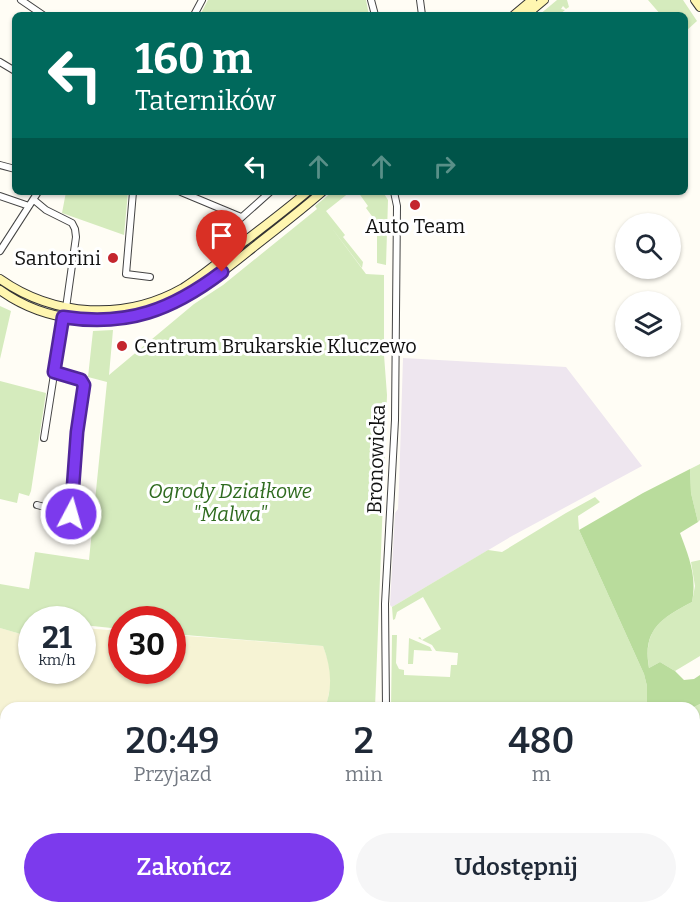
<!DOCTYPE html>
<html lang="pl">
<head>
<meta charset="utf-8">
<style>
	body { margin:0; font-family:Bitter,serif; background:#f6f6f7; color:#1f2937; height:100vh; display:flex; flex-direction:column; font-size:22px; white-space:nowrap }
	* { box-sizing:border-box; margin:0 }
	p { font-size:20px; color:#747a83 }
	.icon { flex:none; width:33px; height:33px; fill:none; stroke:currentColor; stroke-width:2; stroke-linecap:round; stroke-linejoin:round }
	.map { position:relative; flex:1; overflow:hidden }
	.drawer { position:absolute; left:0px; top:702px; width:700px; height:212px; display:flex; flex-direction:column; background:#fff; border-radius:18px 18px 0 0; box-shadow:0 2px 4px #0004 }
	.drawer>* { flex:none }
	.guide { position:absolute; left:12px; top:12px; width:676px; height:183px; border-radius:9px; box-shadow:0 2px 4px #0004; background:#00695c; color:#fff; overflow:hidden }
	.buttons { position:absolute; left:615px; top:213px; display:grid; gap:12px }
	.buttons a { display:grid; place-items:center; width:66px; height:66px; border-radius:50%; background:#fff; box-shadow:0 2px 4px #0004; font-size:30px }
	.speed { position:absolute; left:18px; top:606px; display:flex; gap:12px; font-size:30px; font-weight:700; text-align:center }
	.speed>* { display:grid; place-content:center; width:78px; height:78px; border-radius:50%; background:#fff; box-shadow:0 2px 4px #0004; line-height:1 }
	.speed small { font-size:15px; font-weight:400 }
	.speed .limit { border:9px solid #d22; background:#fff; color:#111 }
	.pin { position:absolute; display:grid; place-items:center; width:51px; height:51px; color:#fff; margin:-62px -26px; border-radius:50% 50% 50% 0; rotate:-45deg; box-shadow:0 0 6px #0007 }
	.pin .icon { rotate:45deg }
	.me { position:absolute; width:66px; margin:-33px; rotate:6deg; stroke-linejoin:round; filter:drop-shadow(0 0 4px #0008) }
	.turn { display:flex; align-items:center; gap:21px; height:126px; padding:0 24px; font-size:27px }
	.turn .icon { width:78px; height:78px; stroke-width:2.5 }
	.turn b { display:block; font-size:42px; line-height:51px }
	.lanes { display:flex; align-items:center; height:57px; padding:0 24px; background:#0003; justify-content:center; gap:30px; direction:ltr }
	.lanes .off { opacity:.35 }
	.eta { display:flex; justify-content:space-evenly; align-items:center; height:102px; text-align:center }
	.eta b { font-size:36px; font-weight:600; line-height:42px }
	.button { display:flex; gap:12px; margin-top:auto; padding:12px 24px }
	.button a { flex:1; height:69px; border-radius:36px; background:#7c3aed; color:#fff; font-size:24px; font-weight:600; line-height:69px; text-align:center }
	.button a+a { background:#f6f6f7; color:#1f2937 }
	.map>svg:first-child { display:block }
	.industrial { fill:#eee6ef }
	.farmland { fill:#f6f3d4 }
	.green { fill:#d5ebbd }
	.forest { fill:#b9dc9c }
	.cemetery { fill:#d9e3c4 }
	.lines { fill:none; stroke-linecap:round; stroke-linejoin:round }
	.street-casing { stroke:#444; stroke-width:8 }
	.secondary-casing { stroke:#333; stroke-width:10 }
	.street { stroke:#fff; stroke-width:6 }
	.secondary { stroke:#fff6b0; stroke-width:8 }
	.route-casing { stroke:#51269a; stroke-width:15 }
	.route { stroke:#7c3aed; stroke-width:10 }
	.poi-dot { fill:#c4262e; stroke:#fff; stroke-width:2 }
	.labels { text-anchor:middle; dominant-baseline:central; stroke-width:6; stroke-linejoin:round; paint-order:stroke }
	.poi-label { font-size:20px; fill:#111; stroke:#fff }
	.street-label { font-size:20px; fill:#111; stroke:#fff }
	.park-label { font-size:20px; font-style:italic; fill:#2f6b1f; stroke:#fff }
</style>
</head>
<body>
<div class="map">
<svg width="700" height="913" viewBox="0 0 700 913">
	<rect width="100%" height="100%" fill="#fffdf5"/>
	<path class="industrial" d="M403 358 566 367 642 466 512 536 392 607 390 605 395 513 398 509 399 487Z"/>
	<path class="farmland" d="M0 628 31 637 32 670H82L83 628 121 631 122 670H172L173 635 323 646 329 663 331 682 327 703 325 708H6V908H51L50 913H0Z
		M52 908H107L102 913H51Z"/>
	<path class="green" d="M208 0H366L369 15H200Z
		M557 0H567L569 7 566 9 563 6 561 9 565 10 559 15H539Z
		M648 0H683L697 21 686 31V15H661Z
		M66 192H128L124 235 62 213Z
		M332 192H350L326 211 345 235 343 237 363 262 362 268 331 227 366 274 384 275V355L387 395 375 708H325C333 687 331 667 323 646L173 634 172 620H122L121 629 83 625 82 620H32L31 637 0 628V584L29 589 35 552 89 560 107 382 88 377 93 331 113 330 109 375 194 304 223 285 317 209 315 206Z
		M358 192H383L388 200 386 265 377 263V223L366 208 368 206Z
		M0 306 11 311 0 359Z
		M0 381 46 393 31 491 29 496 19 493 17 503 0 499Z
		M700 464V520L698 522 691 493 690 469Z
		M595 497 600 502 578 516 579 530 644 674 647 686V708H391L392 635H397L396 663 399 669 404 670V675L450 677 451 665H457L458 653 436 651 432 645 418 638 420 637 422 640 441 629 423 597 397 612 395 619 393 620 392 607 488 550 502 552 566 513Z
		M700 560V656L675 671 660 662 649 668C643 629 660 619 692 602L695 586 691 562Z
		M409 638 430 647 432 651 414 650 413 664H408Z
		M700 704V752L695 755 694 708H692Z"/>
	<path class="forest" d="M690 469 691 493 698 522 680 533C689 557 697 576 692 602 662 618 642 629 649 668L660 662 675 671 684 680 694 679 700 675V704L692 708H647V686L644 674 579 530 643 493Z"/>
	<path class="cemetery" d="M700 788V913H102L107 908H694V791Z"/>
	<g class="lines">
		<defs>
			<path id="street" d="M21 0 43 15
				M371 0 375 15
				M420 0 422 15
				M194 15 202 0
				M0 62 15 71
				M0 165 15 169
				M133 192 126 274 150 277
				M181 192 241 217
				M0 196 29 206
				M34 200 46 210 72 223 75 229 76 237 66 308
				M233 225 270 192
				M0 251 38 192
				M44 438 63 317
				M37 505 71 514 83 382 81 380 54 372
				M386 708 385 604 395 420 397 206 394 192
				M694 776 700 773
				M694 805 700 821
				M694 885 700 869
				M507 913 510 908
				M593 913 596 908
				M680 913 683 908"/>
			<path id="secondary" d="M695 0 700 7
				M514 15 532 0
				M526 15 544 0
				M0 279C54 317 125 321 183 288 205 274 225 257 245 241 266 225 287 209 307 192
				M0 290C22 306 50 316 77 319 152 327 195 294 250 250 274 231 299 212 322 192"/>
		</defs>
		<use href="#street" class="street-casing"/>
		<use href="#secondary" class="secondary-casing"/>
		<use href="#street" class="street"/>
		<use href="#secondary" class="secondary"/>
	</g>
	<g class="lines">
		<defs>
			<path id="route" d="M71 514 77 432 84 385 81 380 54 372 63 317C127 327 172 310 222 272"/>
		</defs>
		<use href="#route" class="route-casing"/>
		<use href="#route" class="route"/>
	</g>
	<g class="poi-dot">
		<circle cx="415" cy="205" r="6"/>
		<circle cx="113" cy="258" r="6"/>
		<circle cx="122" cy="346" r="6"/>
	</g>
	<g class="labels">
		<g class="poi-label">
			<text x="415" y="226">Auto Team</text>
			<text x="101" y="258" text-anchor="end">Santorini</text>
			<text x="134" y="346" text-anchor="start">Centrum Brukarskie Kluczewo</text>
		</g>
		<g class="street-label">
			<text transform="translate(376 459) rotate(-88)">Bronowicka</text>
		</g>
		<g class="park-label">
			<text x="230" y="491">Ogrody Działkowe<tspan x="230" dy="23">"Malwa"</tspan></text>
		</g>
	</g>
</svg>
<div class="buttons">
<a><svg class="icon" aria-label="search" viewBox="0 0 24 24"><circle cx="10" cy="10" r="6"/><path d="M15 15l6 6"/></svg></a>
<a><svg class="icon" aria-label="layers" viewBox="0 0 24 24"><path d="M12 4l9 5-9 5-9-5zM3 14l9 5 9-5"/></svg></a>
</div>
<div class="speed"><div>21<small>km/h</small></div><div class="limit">30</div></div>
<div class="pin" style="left:222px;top:272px;background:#d93025"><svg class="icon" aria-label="arrive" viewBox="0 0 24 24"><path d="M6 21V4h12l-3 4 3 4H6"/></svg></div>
<svg class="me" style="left:71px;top:514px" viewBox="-20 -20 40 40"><circle r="17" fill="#7c3aed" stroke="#fff" stroke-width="3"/><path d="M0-11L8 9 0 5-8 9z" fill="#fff"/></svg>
<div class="guide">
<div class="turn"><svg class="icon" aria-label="left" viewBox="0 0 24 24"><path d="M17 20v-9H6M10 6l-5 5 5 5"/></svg><div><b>160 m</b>Taterników</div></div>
<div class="lanes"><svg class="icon" aria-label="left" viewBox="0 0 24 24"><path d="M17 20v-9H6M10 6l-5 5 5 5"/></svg><svg class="icon off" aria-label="ahead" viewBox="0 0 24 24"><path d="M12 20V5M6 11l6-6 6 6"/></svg><svg class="icon off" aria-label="ahead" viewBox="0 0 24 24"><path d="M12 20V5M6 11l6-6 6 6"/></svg><svg class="icon off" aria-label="right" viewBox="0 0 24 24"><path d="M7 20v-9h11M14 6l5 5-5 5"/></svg></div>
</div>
<section class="drawer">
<div class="eta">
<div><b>20:49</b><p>Przyjazd</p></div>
<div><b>2</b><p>min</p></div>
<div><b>480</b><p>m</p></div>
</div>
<div class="button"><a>Zakończ</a><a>Udostępnij</a></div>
</section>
</div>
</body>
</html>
